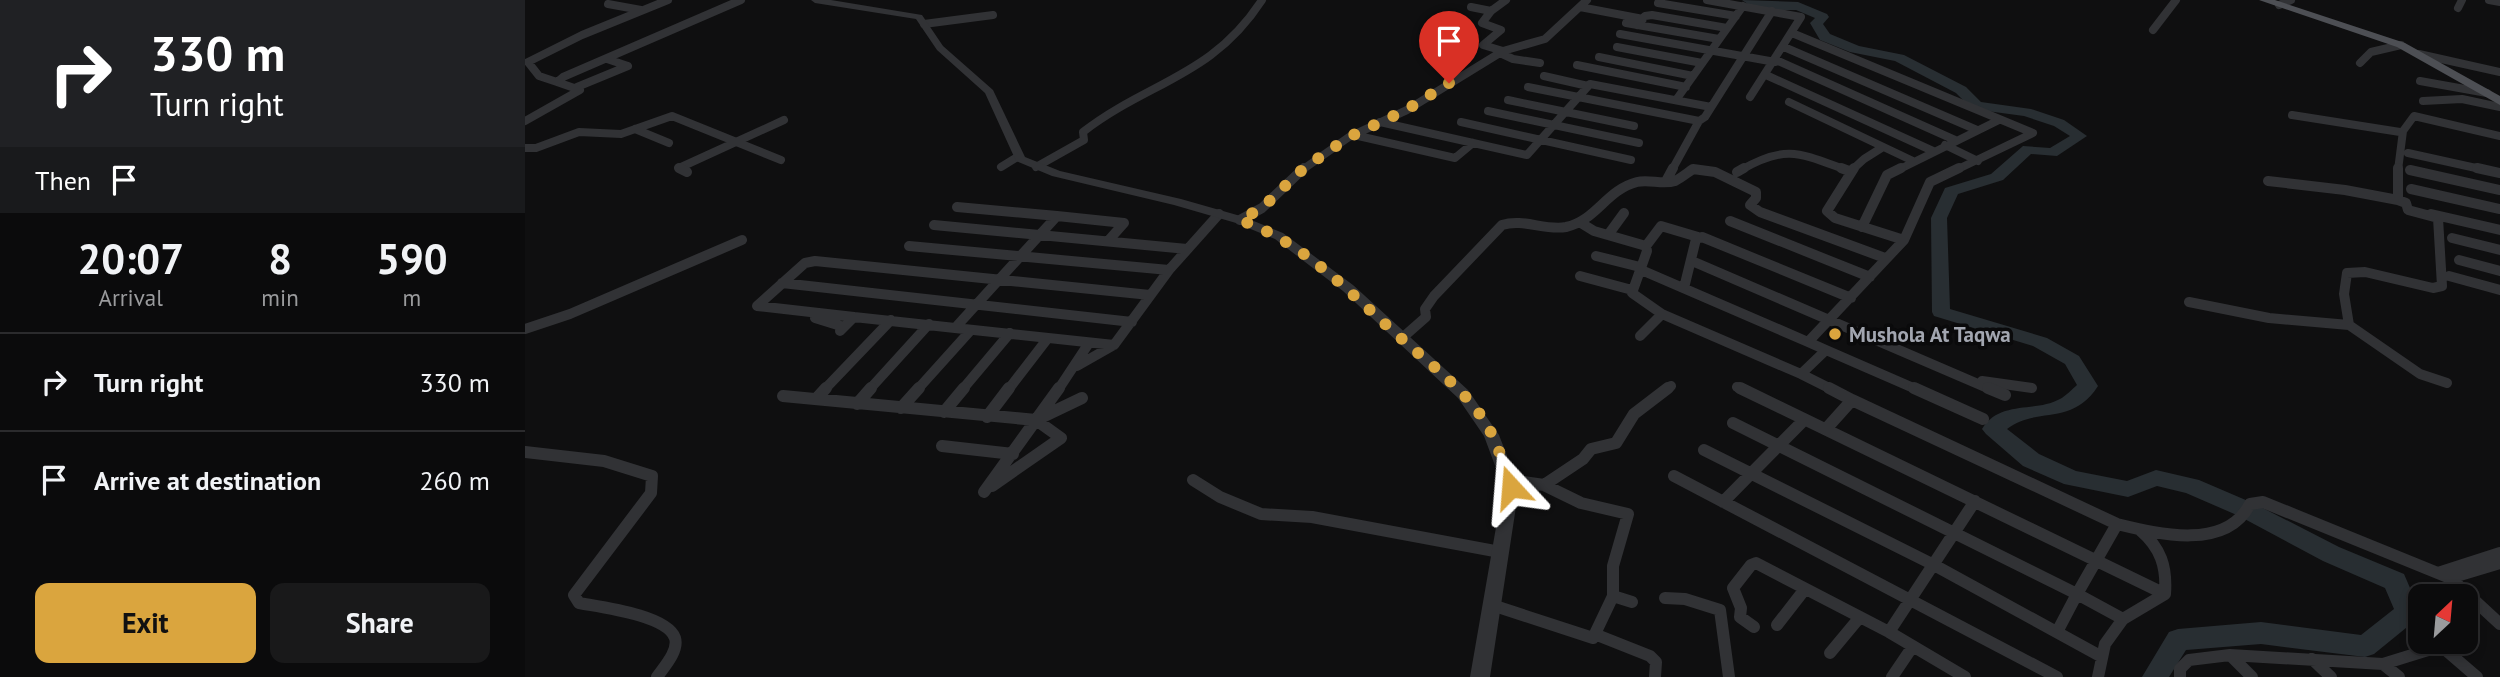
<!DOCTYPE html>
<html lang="en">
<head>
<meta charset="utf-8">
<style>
	body { margin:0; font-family:"PT Sans",sans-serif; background:#19191a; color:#f1f3f6; height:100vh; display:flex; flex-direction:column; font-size:26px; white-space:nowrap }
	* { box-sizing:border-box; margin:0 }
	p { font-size:23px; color:#9a9b9d }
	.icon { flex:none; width:38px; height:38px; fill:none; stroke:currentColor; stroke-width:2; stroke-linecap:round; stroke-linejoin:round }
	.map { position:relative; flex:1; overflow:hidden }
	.sheet { display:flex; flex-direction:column; background:#0b0b0c; width:525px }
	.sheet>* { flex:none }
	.banner { background:#202124; color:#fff; overflow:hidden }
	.needle { width:46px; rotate:26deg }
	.controls { position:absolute; left:1883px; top:584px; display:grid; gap:14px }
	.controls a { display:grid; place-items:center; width:70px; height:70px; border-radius:14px; background:#0b0b0c; box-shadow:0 4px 10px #0003,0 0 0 2px #2b2b2d; font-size:35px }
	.pin { position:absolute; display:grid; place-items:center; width:60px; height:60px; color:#fff; margin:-72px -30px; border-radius:50% 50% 50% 0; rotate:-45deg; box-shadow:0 0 7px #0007 }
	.pin .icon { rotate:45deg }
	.me { position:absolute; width:77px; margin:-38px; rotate:341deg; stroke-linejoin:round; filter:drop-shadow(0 0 5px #0008) }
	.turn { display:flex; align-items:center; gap:24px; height:147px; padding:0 35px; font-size:32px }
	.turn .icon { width:91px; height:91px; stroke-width:2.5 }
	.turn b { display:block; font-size:49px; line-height:60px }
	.then { display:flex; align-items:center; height:66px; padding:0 35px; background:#0003; gap:14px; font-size:26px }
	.eta { display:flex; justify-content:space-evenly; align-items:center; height:119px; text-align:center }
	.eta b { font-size:42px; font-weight:700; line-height:49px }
	.primary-button { display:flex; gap:14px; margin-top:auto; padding:14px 35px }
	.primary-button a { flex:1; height:80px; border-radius:14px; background:#daa53e; color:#111; font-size:28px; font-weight:700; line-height:80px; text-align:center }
	.primary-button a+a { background:#19191a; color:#f1f3f6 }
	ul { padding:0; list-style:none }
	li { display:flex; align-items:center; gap:21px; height:98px; padding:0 35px; border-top:2px solid #2b2b2d }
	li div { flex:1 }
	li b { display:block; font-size:26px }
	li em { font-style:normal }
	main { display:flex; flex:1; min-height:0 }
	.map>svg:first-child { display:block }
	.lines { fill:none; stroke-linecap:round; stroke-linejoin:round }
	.river { fill:#282e32; fill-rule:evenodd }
	.minor-far2 { stroke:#313235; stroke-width:8 }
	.minor-far1 { stroke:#313235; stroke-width:10 }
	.minor { stroke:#313235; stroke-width:12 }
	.tertiary { fill:#313235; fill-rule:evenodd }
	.primary { fill:#4d4f54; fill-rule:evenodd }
	.route { stroke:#daa53e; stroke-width:12; stroke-dasharray:0 21.6 }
	.poi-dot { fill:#daa53e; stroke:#0a0a0b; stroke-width:2.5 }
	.labels { text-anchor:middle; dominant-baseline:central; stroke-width:7; stroke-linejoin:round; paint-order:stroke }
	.poi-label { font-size:21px; font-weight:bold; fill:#a2a6b0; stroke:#0a0a0b; text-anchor:start }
</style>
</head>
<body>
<main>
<section class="sheet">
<div class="banner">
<div class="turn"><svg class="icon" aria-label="right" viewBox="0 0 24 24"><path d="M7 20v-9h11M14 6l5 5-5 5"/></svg><div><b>330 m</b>Turn right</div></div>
<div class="then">Then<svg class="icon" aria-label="arrive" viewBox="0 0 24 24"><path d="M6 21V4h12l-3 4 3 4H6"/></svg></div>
</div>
<div class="eta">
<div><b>20:07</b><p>Arrival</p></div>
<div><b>8</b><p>min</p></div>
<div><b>590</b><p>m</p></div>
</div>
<ul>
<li><svg class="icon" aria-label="right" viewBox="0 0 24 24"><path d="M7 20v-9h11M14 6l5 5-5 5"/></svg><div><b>Turn right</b></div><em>330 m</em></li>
<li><svg class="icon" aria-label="arrive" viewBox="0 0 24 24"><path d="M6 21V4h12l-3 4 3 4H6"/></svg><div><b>Arrive at destination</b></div><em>260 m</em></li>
</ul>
<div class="primary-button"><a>Exit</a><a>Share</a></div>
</section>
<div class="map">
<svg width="1975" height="677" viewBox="0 0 1975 677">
	<rect width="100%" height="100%" fill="#0f0f10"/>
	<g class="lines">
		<path class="river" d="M1217 0 1273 2 1302 14 1304 17 1298 24 1305 34 1334 46 1379 55 1441 87 1456 102 1506 109 1539 120 1562 136 1532 156 1506 154 1478 180 1433 194 1422 218 1425 309 1522 338 1554 356 1573 386C1547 427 1511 406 1482 429L1514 454 1551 471 1602 481 1631 470 1674 480 1730 504 1814 547 1879 574 1895 611 1892 619 1849 654 1840 657 1736 644 1661 650 1644 677H1617L1644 632 1653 629 1736 622 1836 635 1869 609 1860 588 1798 561 1714 516 1661 493 1632 486 1603 497 1539 484 1498 466 1461 434 1457 429C1475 400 1509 413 1535 399 1541 396 1547 389 1552 385L1540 364 1508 346 1409 316 1407 312 1406 218 1420 188 1466 174 1498 146 1525 148 1545 136 1529 126 1499 116 1447 109 1431 93 1370 61 1325 52 1295 40 1285 23 1290 18 1271 10H1231Z"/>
		<path class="minor-far2" d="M1182 0 1276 17 1225 97
			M1964 0 1975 2
			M1133 3 1211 16
			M83 4 116 10
			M1754 5 1766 0
			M946 7 966 11 957 23 976 30 958 45 978 51
			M1055 7 1118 19
			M1933 8 1937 0
			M966 11 981 0
			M1101 23 1194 39
			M399 24 468 15
			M1112 25 1120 16 1127 15 1202 28
			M1628 30 1651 0
			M1267 33 1508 133 1431 170
			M1095 34 1250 62
			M1092 47 1177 63
			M1259 47 1452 130
			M975 53 988 59 1015 63
			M1894 54 1975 72
			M1074 57 1168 76
			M1251 60 1430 140
			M1835 63 1846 52 1876 45
			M1052 65 1161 87
			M1241 75 1408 151
			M1019 76 1063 86
			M1895 81 1962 93
			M32 82 14 76 3 62 57 35 143 0
			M52 87 103 66 82 59
			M1003 87 1174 121 1180 117 1247 11
			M983 100 1109 126
			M1151 100 1218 6
			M1898 101 1937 99 1975 107
			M1264 102 1388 161
			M963 111 1114 143
			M1767 115 1875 132
			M0 121 55 90 32 82 38 77 216 0
			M855 122 1002 155 1065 84 1186 107
			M936 122 1106 160
			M110 129 144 143
			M829 135 930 158 948 143
			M1420 145 1453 161
			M0 148H11L54 132 96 134 147 116 256 160
			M1883 153 1960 170
			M476 167 494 156
			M511 167 559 140 558 132C624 81 687 77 737 0
			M158 170 154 168 259 120
			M777 170 824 137 882 110 978 51 1020 39 1062 0
			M1147 170 1174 121
			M1167 170H1174
			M1216 170C1261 144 1275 153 1321 170
			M1327 170 1339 159 1358 147
			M1373 170 1474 120
			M1873 170 1878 131 1889 116 1975 136"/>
		<path class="minor-far1" d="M154 168 162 172
			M1316 168 1324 171
			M1329 168 1302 211 1310 218 1379 240
			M1952 168 1975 173
			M1885 170 1975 190
			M1212 172 1219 168
			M1141 181 1148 168
			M1743 181 1820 190 1873 200
			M1886 189 1975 209
			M1906 214 1975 230
			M532 216 599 223 583 241
			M715 220 737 208 779 168
			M1205 221 1345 277
			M1056 223 1069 231 1121 246 1122 251 1107 293 1137 314 1276 374
			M409 225 662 249
			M1337 227 1362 175 1376 168
			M1083 235 1099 213
			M1927 238 1975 250
			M384 246 644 270
			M1121 246 1136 226 1173 237
			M1071 256 1115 267
			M1934 260 1975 271
			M1167 261 1467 390
			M1114 269 1283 342
			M1055 276 1107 290
			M1924 276 1975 290
			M257 283 607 322
			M1159 288 1171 239 1177 237 1326 298
			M1664 302 1744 318 1824 325 1819 294 1822 273 1840 272 1908 288 1917 286 1913 218 1883 210 1881 203 1873 200V168
			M329 317 430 328 532 216 432 207
			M290 318 319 327
			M1824 325 1895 374 1922 383
			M430 328 589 345 644 270 694 214
			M0 329 45 314 217 240
			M315 331 329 317 232 306 280 263 290 261 625 295
			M1115 336 1137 314
			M876 339 901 317 900 309 909 296 977 225C998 218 1020 231 1041 227 1072 220 1081 190 1112 182 1124 179 1138 185 1150 181 1156 178 1162 173 1168 169L1190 172 1231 192V198L1225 205 1235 212 1360 258
			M1301 350 1393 390
			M552 366 589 345
			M1457 381 1507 388
			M1212 387 1219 390
			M299 390 366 320
			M344 390 404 324
			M392 390 446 330
			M437 390 485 333
			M483 390 523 338
			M533 390 564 343
			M1140 390 1146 386
			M1308 390 1276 374 1301 350 1283 342 1379 240 1405 182 1434 168"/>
		<path class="minor" d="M1215 388 1640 594
			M1304 388 1327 400
			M1389 388 1458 419
			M1463 388 1480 395
			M258 396 511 420
			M292 398 301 388
			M332 404 346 388
			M376 408 394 388
			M419 412 439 388
			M462 417 484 388
			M1208 423 1552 594 1592 524
			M1301 429 1327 400 1592 524C1633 534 1701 551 1725 504L1738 502 1925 578 1975 563
			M417 446 488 454
			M1179 450 1409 565 1577 657
			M0 452 79 461 127 476 126 493 49 595 54 603C75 607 142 615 150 638 154 651 139 667 132 677
			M1149 476 1532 677
			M668 480 695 497 736 514 787 517 975 552
			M984 480 1019 485 1058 459 1066 449 1091 443 1109 414 1143 388
			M1019 485 1056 503 1103 514 1088 566V596
			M467 486 536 438 511 420 557 398
			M459 492 534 388
			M1198 502 1279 420
			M1913 573 1975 553
			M1923 576 1975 624
			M1140 598 1160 599 1195 610 1204 677
			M967 605 1068 638 1088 596 1107 602
			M1598 619 1640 594C1642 567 1636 548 1615 530
			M1252 625 1280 589
			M1229 627 1215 617 1216 608 1208 588 1226 565 1231 563 1364 632 1440 677
			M1364 632 1450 501
			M1532 632 1552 594 1598 619 1580 644 1573 677
			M1072 635 1125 656 1131 662 1130 677
			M1916 646 1952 677
			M1305 653 1335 617
			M1705 655 1727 677
			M1787 659 1806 677
			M1858 664 1874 677
			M1367 677 1388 646
			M1655 677V669L1664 660 1705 655 1858 664 1916 646 1915 642"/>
		<path class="tertiary" d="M286 0H306L397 15 418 46 468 90 500 157 535 171 656 199 719 217 758 233 828 285 943 390 974 435 994 487 965 677H945L978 487 959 436 933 398 818 291 750 239 711 223 649 205 527 176 491 161 460 93 412 50 391 19 290 3Z"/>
		<path class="primary" d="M1734 0H1750L1880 43 1975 96V105L1872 47Z"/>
	</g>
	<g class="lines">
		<path class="route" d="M924 83 881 110 824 137 779 168 737 208 715 220C781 243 825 294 877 339 904 363 932 384 954 413 970 434 978 462 986 487"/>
	</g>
	<circle class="poi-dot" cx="1310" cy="334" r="7"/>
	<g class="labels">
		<g class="poi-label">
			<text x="1324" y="334">Mushola At Taqwa</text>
		</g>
	</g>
</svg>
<div class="controls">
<a><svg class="needle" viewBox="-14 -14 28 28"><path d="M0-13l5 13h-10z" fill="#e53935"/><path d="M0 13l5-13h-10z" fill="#9a9b9d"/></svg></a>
</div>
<div class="pin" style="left:924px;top:83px;background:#d93025"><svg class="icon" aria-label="arrive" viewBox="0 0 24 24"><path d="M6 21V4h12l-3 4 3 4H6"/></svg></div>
<svg class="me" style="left:986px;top:487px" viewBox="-20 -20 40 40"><path d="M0-17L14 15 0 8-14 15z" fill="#daa53e" stroke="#fff" stroke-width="4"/></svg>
</div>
</main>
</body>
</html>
